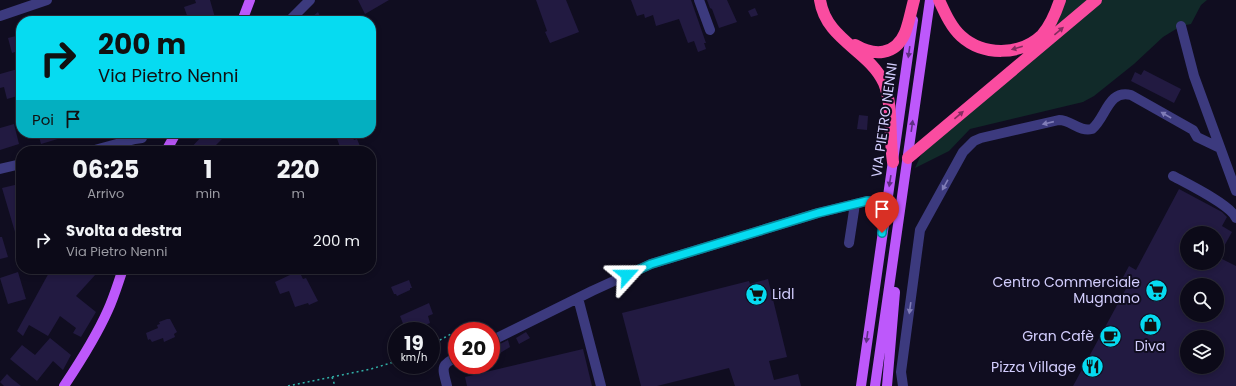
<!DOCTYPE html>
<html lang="it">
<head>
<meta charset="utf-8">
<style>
	body { margin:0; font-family:Poppins,sans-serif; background:#151321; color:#f1f3f6; height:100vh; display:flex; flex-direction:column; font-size:15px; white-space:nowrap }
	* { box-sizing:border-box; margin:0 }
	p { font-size:13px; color:#9a9aa2 }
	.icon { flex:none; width:22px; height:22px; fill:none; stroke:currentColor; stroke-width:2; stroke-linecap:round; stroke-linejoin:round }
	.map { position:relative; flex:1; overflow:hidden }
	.panel { position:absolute; left:16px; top:146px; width:360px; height:128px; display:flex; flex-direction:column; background:#0c0a18; border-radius:16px; box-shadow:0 2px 6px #0003,0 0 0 1px #2c2b37 }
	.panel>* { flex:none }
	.banner { position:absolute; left:16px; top:16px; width:360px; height:122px; border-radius:16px; box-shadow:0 2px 6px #0003,0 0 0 1px #2c2b37; background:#06dbf1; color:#111; overflow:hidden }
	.fabs { position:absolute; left:1180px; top:226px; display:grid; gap:8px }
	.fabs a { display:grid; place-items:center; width:44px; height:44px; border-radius:50%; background:#0c0a18; box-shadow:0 2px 6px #0003,0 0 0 1px #2c2b37; font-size:20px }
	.speed { position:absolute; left:388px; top:322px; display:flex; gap:8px; font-size:20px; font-weight:700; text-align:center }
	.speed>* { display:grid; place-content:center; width:52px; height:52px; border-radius:50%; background:#0c0a18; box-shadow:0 2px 6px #0003,0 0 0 1px #2c2b37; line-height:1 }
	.speed small { font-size:10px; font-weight:400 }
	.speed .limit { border:6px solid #d22; background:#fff; color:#111 }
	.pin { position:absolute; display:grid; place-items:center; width:34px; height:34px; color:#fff; margin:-41px -17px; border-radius:50% 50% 50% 0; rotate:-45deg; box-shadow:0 0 4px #0007 }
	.pin .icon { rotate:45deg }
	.me { position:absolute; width:44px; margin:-22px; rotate:66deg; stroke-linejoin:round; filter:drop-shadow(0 0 3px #0008) }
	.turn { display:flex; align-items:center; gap:14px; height:84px; padding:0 16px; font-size:18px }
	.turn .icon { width:52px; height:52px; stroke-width:2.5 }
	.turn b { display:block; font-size:28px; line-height:34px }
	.then { display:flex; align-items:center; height:38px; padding:0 16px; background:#0003; gap:8px; font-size:15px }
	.eta { display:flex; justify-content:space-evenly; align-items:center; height:68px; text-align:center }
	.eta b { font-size:24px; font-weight:700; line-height:28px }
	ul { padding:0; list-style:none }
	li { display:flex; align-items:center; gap:12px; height:52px; padding:0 16px }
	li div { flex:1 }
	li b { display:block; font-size:15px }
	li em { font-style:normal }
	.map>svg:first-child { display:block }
	.green { fill:#112a29 }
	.building { fill:#221a41; fill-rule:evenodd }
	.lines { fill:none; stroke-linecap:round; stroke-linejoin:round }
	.path { stroke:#31afa6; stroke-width:1.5; stroke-dasharray:2 3; stroke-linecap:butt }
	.minor { stroke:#3c3a7e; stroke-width:10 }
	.major { stroke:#bd58fb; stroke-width:10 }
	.highway { stroke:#fa4ca0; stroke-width:12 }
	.oneway { fill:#852c60 }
	.oneway2 { fill:#5e2f83 }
	.oneway3 { fill:#807db8 }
	.route-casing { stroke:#048e9d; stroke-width:10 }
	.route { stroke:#06dbf1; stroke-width:7 }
	.labels { text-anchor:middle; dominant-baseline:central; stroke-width:4; stroke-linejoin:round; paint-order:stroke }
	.street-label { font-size:14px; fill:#d3cefe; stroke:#100d20 }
	.poi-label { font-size:14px; fill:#d3cefe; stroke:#100d20; text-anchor:end }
</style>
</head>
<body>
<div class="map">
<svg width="1236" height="386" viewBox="0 0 1236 386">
	<rect width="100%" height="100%" fill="#100d20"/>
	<path class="green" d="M1063 0H1207L1201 5 1191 24 1181 26 1163 37 1134 64 1094 96 1083 102 970 129 949 151 915 168 921 155 931 144 1048 33Z"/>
	<path class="building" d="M195 0H210L216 21H189L184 7 196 3Z
		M358 0H389L365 14Z
		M536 0H566L579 32 550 43 545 32 547 31Z
		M631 0H691L706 43H704L706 49 698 52 694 41 688 43 679 19 656 26 653 15 645 18 644 14 637 16Z
		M707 0H727L737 22 719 28 712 9 710 8Z
		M755 8 758 15 751 17 748 11Z
		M318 12 322 21H314L312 17Z
		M16 36V38L21 36V50L12 53 8 38Z
		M21 68V95L7 99 4 87 0 88V74Z
		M1144 70 1181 89 1174 103 1131 81 1135 72 1141 75Z
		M859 115 868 116 867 130 857 129Z
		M14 124 19 144 0 150V128Z
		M38 133H71V135L41 144Z
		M198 133H228L210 151H188L202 136Z
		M335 133H351L354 140 357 139 362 151H344L342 146 340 147Z
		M19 184 21 189V230L15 232 2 188Z
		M1179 189 1222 212 1227 217 1222 226 1232 232 1218 257 1236 266V386H1073L1128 285 1121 281 1129 266 1136 270ZM1187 233H1217V263H1187ZM1187 285H1217V315H1187ZM1187 337H1217V367H1187Z
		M0 237H2L8 257 0 259Z
		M51 269H94L96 274 76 296 96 312 81 337 73 333 76 328 60 316 48 336 29 325 23 336 17 331Z
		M290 269H298L303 279 306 278 318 301 309 305 308 303 295 307 289 291 280 294 275 282 292 274Z
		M18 272 26 299 8 304 0 278Z
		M768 279 787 357 769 361 774 380 798 374 801 386H735L729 368 657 386H641L622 313 749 281 750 284Z
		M409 280 412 288H410V290L397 296 396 294H394L391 287Z
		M429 303 433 314 428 316 430 323 410 331H406L400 316Z
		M167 319H170L177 332 174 334 175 337 164 342 163 338 152 342 150 339 148 340 146 333 158 328 157 325 160 324 159 322Z
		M526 332 530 338 519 344 516 338Z
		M50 338 71 355 63 370 53 361 37 381 10 359 22 345 35 355Z
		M508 340 510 347 500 353 496 346Z
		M583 349 592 386H467L465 377Z
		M7 374 11 378 21 386H4L0 382Z"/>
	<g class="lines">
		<path class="path" d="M431 345 460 329
			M332 377 335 386
			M288 386 371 369 397 361"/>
		<path class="minor" d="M699 0 710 30
			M0 16 47 0
			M289 21 310 0
			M1181 26 1194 76 1236 191
			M91 151 135 139 142 138
			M0 169 21 164
			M1173 176C1186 183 1231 205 1236 218
			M849 243 855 204
			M578 298 601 386
			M491 341 592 291 651 264 818 213 867 201 886 203
			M447 386C443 369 439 365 457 357
			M903 386 901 372 920 230 963 152 974 141 981 138 1059 120C1071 120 1079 132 1092 129 1106 118 1108 89 1131 95L1193 130 1197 137 1220 148"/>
		<path class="major" d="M242 21 250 0
			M166 151 176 133
			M64 386C80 362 96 337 108 310 114 297 118 283 123 269
			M861 386 913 20
			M875 386 930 0
			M887 386 895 292"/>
		<path class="highway" d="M820 0C826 40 869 50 884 83 893 105 889 137 893 162
			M939 0C945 13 951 27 961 36 983 56 1020 56 1042 35 1051 25 1056 12 1060 0
			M855 45C874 56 895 56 905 33 909 23 911 11 914 0
			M908 158 1096 0"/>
	</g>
	<defs><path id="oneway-solid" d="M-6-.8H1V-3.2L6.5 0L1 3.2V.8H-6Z"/></defs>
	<g class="oneway">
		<use href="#oneway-solid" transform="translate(1059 31) rotate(-40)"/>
		<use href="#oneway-solid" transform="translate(1017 48) rotate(164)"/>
		<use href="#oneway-solid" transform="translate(959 115) rotate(-40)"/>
	</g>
	<g class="oneway2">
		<use href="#oneway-solid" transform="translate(909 52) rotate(98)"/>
		<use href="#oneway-solid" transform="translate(912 126) rotate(-82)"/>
		<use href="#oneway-solid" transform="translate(890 181) rotate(99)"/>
		<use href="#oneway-solid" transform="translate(867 337) rotate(98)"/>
	</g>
	<g class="oneway3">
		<use href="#oneway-solid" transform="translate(1166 115) rotate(-150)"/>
		<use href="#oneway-solid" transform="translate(1048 123) rotate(167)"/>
		<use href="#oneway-solid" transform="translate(945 185) rotate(119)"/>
		<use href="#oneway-solid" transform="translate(910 308) rotate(98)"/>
	</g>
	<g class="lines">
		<defs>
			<path id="route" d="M627 275 651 264 818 213 867 201 886 203 882 233"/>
		</defs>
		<use href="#route" class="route-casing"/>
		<use href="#route" class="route"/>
	</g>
	<defs>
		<symbol id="supermarket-disc" viewBox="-11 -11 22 22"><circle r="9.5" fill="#06dbf1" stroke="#100d20"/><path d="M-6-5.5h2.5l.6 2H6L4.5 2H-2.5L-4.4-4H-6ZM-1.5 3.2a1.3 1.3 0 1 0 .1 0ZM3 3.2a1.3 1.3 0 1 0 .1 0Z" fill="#111"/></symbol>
		<symbol id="shop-disc" viewBox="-11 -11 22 22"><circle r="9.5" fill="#06dbf1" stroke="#100d20"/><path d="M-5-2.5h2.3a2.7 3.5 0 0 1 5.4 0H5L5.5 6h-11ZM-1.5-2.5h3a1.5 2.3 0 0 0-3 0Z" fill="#111"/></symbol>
		<symbol id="cafe-disc" viewBox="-11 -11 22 22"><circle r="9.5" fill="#06dbf1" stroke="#100d20"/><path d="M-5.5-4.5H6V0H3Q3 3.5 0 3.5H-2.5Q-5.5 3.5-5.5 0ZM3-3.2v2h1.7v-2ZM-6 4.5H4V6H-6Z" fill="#111"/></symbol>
		<symbol id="restaurant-disc" viewBox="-11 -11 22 22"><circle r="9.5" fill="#06dbf1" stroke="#100d20"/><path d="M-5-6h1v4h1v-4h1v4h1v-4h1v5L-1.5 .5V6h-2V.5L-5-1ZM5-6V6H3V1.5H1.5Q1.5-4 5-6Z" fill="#111"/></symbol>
	</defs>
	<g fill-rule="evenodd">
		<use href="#supermarket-disc" x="1144" y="278" width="25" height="25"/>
		<use href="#supermarket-disc" x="744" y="282" width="25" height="25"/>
		<use href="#shop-disc" x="1138" y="312" width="25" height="25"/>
		<use href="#cafe-disc" x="1098" y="324" width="25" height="25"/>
		<use href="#restaurant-disc" x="1080" y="354" width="25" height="25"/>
	</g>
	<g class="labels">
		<g class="street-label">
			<text transform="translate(884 120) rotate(-82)">VIA PIETRO NENNI</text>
		</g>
		<g class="poi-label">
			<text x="1140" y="282">Centro Commerciale<tspan x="1140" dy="16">Mugnano</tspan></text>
			<text x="772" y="294" text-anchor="start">Lidl</text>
			<text x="1094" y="336">Gran Cafè</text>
			<text x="1150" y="346" text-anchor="middle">Diva</text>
			<text x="1076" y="367">Pizza Village</text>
		</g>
	</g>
</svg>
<div class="fabs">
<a><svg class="icon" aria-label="sound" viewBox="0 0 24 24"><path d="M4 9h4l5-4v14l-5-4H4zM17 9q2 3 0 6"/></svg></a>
<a><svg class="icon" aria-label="search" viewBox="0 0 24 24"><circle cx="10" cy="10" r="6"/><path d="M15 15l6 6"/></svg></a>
<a><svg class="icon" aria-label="layers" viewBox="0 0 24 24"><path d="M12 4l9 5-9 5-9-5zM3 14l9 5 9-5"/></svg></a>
</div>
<div class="speed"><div>19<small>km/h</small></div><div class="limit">20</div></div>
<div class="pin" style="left:882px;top:233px;background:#d93025"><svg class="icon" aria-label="arrive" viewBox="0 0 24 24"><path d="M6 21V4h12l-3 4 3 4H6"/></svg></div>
<svg class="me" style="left:627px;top:275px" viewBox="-20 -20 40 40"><path d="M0-17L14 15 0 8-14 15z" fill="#06dbf1" stroke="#fff" stroke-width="4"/></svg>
<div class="banner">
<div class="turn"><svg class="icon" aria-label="right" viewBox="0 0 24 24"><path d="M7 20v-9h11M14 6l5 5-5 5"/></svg><div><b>200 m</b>Via Pietro Nenni</div></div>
<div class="then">Poi<svg class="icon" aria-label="arrive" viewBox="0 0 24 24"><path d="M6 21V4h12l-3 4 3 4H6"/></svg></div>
</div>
<section class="panel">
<div class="eta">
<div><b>06:25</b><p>Arrivo</p></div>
<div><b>1</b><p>min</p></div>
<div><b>220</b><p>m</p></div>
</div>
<ul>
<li><svg class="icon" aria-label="right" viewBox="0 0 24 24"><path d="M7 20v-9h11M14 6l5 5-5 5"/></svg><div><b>Svolta a destra</b><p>Via Pietro Nenni</p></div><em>200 m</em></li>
</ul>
</section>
</div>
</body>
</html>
